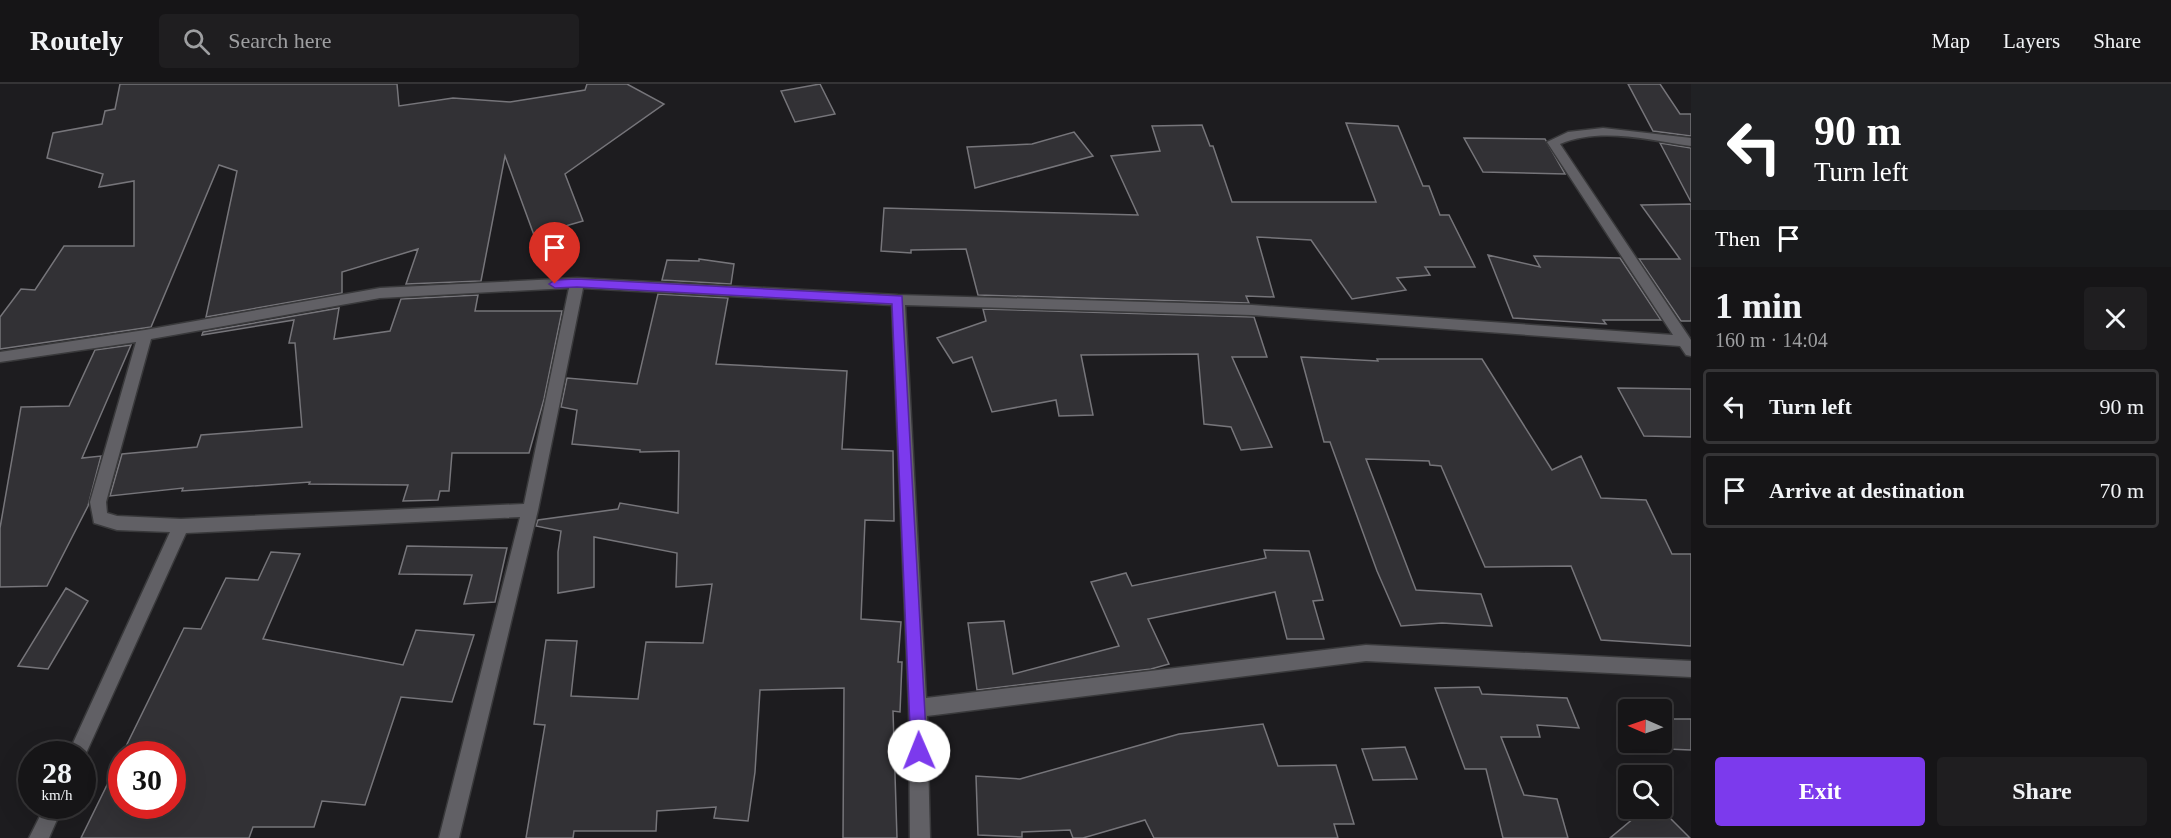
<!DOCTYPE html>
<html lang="en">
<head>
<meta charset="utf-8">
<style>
	body { margin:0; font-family:Georgia,serif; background:#1f1e20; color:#f1f3f6; height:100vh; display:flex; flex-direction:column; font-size:22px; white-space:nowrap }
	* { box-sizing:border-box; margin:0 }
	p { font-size:20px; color:#9e9fa1 }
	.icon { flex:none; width:33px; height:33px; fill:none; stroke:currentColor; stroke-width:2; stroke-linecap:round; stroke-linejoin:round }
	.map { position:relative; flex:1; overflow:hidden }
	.sheet { display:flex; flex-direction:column; background:#161517; width:480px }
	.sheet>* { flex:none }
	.banner { background:#202124; color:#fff; overflow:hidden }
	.needle { width:39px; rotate:272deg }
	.tools { position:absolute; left:1618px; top:615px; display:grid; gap:12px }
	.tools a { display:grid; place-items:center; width:54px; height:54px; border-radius:6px; background:#161517; box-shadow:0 6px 24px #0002,0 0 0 2px #353436; font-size:30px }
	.speed { position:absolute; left:18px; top:657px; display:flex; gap:12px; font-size:30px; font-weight:700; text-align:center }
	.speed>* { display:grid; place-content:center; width:78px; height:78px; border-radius:50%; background:#161517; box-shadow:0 6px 24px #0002,0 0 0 2px #353436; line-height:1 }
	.speed small { font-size:15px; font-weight:400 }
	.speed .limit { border:9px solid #d22; background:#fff; color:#111 }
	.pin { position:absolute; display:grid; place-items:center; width:51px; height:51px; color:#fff; margin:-62px -26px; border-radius:50% 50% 50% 0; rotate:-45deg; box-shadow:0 0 6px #0007 }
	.pin .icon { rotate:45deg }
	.me { position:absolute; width:66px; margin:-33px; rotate:359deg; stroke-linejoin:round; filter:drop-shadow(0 0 4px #0008) }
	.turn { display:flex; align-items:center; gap:21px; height:126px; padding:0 24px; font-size:27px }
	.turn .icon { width:78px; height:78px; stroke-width:2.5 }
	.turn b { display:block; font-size:42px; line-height:51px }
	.then { display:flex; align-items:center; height:57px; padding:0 24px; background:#0003; gap:12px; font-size:22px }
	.round { display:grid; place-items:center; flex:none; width:63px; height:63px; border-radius:6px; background:#1f1e20 }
	.overview { display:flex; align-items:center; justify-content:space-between; height:102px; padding:0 24px }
	h1 { font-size:36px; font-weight:700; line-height:45px }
	.cta { display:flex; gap:12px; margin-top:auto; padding:12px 24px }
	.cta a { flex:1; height:69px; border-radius:6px; background:#7c3aed; color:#fff; font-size:24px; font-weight:700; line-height:69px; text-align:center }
	.cta a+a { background:#1f1e20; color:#f1f3f6 }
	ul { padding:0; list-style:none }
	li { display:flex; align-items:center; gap:18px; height:75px; margin:0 12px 9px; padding:0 12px; border:3px solid #353436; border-radius:6px }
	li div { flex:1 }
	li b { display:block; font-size:22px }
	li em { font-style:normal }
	header { display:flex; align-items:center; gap:36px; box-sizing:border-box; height:84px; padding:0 30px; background:#161517; border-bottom:2px solid #353436 }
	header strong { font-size:28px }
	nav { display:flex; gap:33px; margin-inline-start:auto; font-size:21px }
	.search { width:420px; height:54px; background:#1f1e20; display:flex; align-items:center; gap:15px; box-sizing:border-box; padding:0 21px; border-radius:6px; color:#9e9fa1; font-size:22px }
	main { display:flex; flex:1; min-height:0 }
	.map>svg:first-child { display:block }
	.building { fill:#323135; stroke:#76757a; stroke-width:1.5; fill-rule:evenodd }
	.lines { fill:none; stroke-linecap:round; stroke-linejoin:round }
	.street-casing { stroke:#39393b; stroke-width:3 }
	.street { fill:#616065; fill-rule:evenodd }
	.route { fill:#7c3aed; stroke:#51269a; stroke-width:1.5 }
</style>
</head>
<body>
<header>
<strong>Routely</strong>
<div class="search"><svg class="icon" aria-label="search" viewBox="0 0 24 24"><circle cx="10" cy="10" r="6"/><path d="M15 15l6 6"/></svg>Search here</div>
<nav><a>Map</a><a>Layers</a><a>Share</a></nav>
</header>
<main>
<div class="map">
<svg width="1691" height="754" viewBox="0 0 1691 754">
	<rect width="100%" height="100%" fill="#1d1c1f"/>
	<path class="building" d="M120 0H397L399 22 453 14 510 18 585 6 587 0H627L664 20 565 90 583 137 534 151 505 72 481 197 406 200 418 165 342 188V209L206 233 237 87 219 81 151 243 0 265V233L21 205 35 206 64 162H134V97L99 103 103 90 47 74 53 49 102 40 105 27 115 25Z
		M820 0 835 30 795 38 781 7Z
		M1628 0H1660L1680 30H1691V52L1653 47Z
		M1346 39 1398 42 1423 102H1429L1440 131H1449L1475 183H1425L1430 191 1397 194 1406 206 1352 215 1311 156 1257 153 1274 213 1246 212 1249 219 978 211 966 165 911 166V169L881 167 884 124 1138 131 1111 72 1160 67 1152 42 1202 41 1210 62H1213L1232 118H1376Z
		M1074 48 1093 72 975 104 967 63 1032 60Z
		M1464 54 1545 55 1565 90 1483 88Z
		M1660 59 1691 64V118Z
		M1691 120V237H1681L1639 175H1680L1641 121Z
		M1488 171 1540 183 1534 172 1620 174 1661 236H1603L1606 240 1513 234Z
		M699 175 734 180 731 200 662 196 667 176 699 177Z
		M658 210 728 214 716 280 847 287 842 365 893 367 894 437 865 436 861 535 901 538 898 578H902L900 628 893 627 897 754H843L844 604 760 606 755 688 748 737 714 734 716 723 657 727 656 747H574L573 754H526L545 641 534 640 546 556 577 557 571 612 638 615 646 558 703 559 712 500 676 503 677 469 594 453V503L558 509V468L561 447 536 442 538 436 618 425 620 419 678 429 679 367 640 368V366L572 360 577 326 561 323 567 294 637 300Z
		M478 211 475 227H562L544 315 529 369H452L449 407H440L438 416 403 417 408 401 309 400 310 398 182 407 183 404 110 412 122 370 197 363 201 351 302 343 295 259H289L294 236 202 251 203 248 339 224 334 255 390 247 401 215Z
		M983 225 1254 233 1267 273H1232L1272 363 1241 366 1231 343 1204 340 1198 270 1081 271 1093 331 1059 332 1056 316 992 328 972 273 953 279 937 254 986 237Z
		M131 261 82 374 101 372 88 422 47 502 0 503V444L21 323 69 322 95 266Z
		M1301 273 1378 277 1377 275H1482L1552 386 1581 372 1601 414 1646 416 1672 470H1691V562L1601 556 1571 482 1485 483 1441 382 1430 381 1429 377 1366 375 1416 506 1481 510 1492 542 1442 539 1401 542 1377 487 1330 358H1324Z
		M1618 304 1691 305V353L1644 352Z
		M407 462 507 464 495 518 464 520 472 491 399 490Z
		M1264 466 1309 467 1323 516 1313 517 1324 555H1287L1275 508 1148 535 1169 580 1151 585 977 606 968 539 1004 537 1013 590 1119 562 1091 498 1126 489 1132 502 1266 474Z
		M271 468 300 470 263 555 403 581 416 546 474 551 452 618 401 613 365 721 322 717 314 743H253L249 754H81L184 544 201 545 226 494 258 496ZM122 670H172V722H122Z
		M66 504 88 517 48 585 18 582Z
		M1479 603 1482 610 1567 614 1579 644 1537 641 1540 653H1501L1524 711 1557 715 1568 754H1503L1486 685H1465L1435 604Z
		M1662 635H1691V666L1667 665 1662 655Z
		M1263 640 1278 682 1336 681 1354 740H1334L1338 754H1154L1145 736 1083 754H1073L1070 746 1022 748V753L978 751 976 692 1020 695 1179 650Z
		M1405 663 1417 695 1373 696 1362 665Z
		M1646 724H1660L1690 754H1610Z"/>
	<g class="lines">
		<defs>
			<path id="street" d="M1603 44 1691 54V62C1648 56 1601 43 1560 60L1691 256V272L1686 271 1680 262 1252 231 905 221 926 614 1366 561 1691 577V593L1366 577 927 632 930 754H910L909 624 892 221 583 204 538 426 459 754H439L520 433 186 449 83 676 82 670H68L170 448 117 446 94 439 90 418 136 258 0 278V268L145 246 380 204 577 194 898 211 1252 221 1673 251 1547 58 1568 48ZM569 204 524 420 181 435 117 432 107 429 106 418 151 255 380 214Z
				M45 722H63L49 754H29Z"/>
		</defs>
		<use href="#street" class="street-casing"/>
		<use href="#street" class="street"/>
	</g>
	<path class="route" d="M577 195 902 212 927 667 925 673 919 676 913 673 911 667 892 220 577 203 555 204 549 200 555 196Z"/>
</svg>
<div class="tools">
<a><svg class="needle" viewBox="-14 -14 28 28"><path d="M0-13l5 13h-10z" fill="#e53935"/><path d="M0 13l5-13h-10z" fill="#9e9fa1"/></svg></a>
<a><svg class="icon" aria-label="search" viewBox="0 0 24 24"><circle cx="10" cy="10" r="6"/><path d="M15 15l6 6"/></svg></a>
</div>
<div class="speed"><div>28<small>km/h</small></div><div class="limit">30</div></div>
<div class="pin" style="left:555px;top:200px;background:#d93025"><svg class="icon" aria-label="arrive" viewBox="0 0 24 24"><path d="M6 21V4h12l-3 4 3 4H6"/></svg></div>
<svg class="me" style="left:919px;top:667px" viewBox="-20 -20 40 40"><circle r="19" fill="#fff"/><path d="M0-13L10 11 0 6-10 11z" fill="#7c3aed"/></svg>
</div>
<section class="sheet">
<div class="banner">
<div class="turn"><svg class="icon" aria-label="left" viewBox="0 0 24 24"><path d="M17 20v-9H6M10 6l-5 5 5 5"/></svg><div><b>90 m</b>Turn left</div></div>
<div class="then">Then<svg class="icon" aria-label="arrive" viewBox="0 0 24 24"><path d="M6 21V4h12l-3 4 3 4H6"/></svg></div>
</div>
<div class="overview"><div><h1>1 min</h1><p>160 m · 14:04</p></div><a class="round"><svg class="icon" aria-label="close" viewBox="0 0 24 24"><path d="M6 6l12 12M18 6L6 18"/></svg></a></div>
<ul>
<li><svg class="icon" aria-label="left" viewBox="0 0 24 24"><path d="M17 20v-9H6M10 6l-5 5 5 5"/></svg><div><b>Turn left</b></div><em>90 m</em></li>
<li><svg class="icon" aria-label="arrive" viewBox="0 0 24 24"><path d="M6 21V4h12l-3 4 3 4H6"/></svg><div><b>Arrive at destination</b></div><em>70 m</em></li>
</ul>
<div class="cta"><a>Exit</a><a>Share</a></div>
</section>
</main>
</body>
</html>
